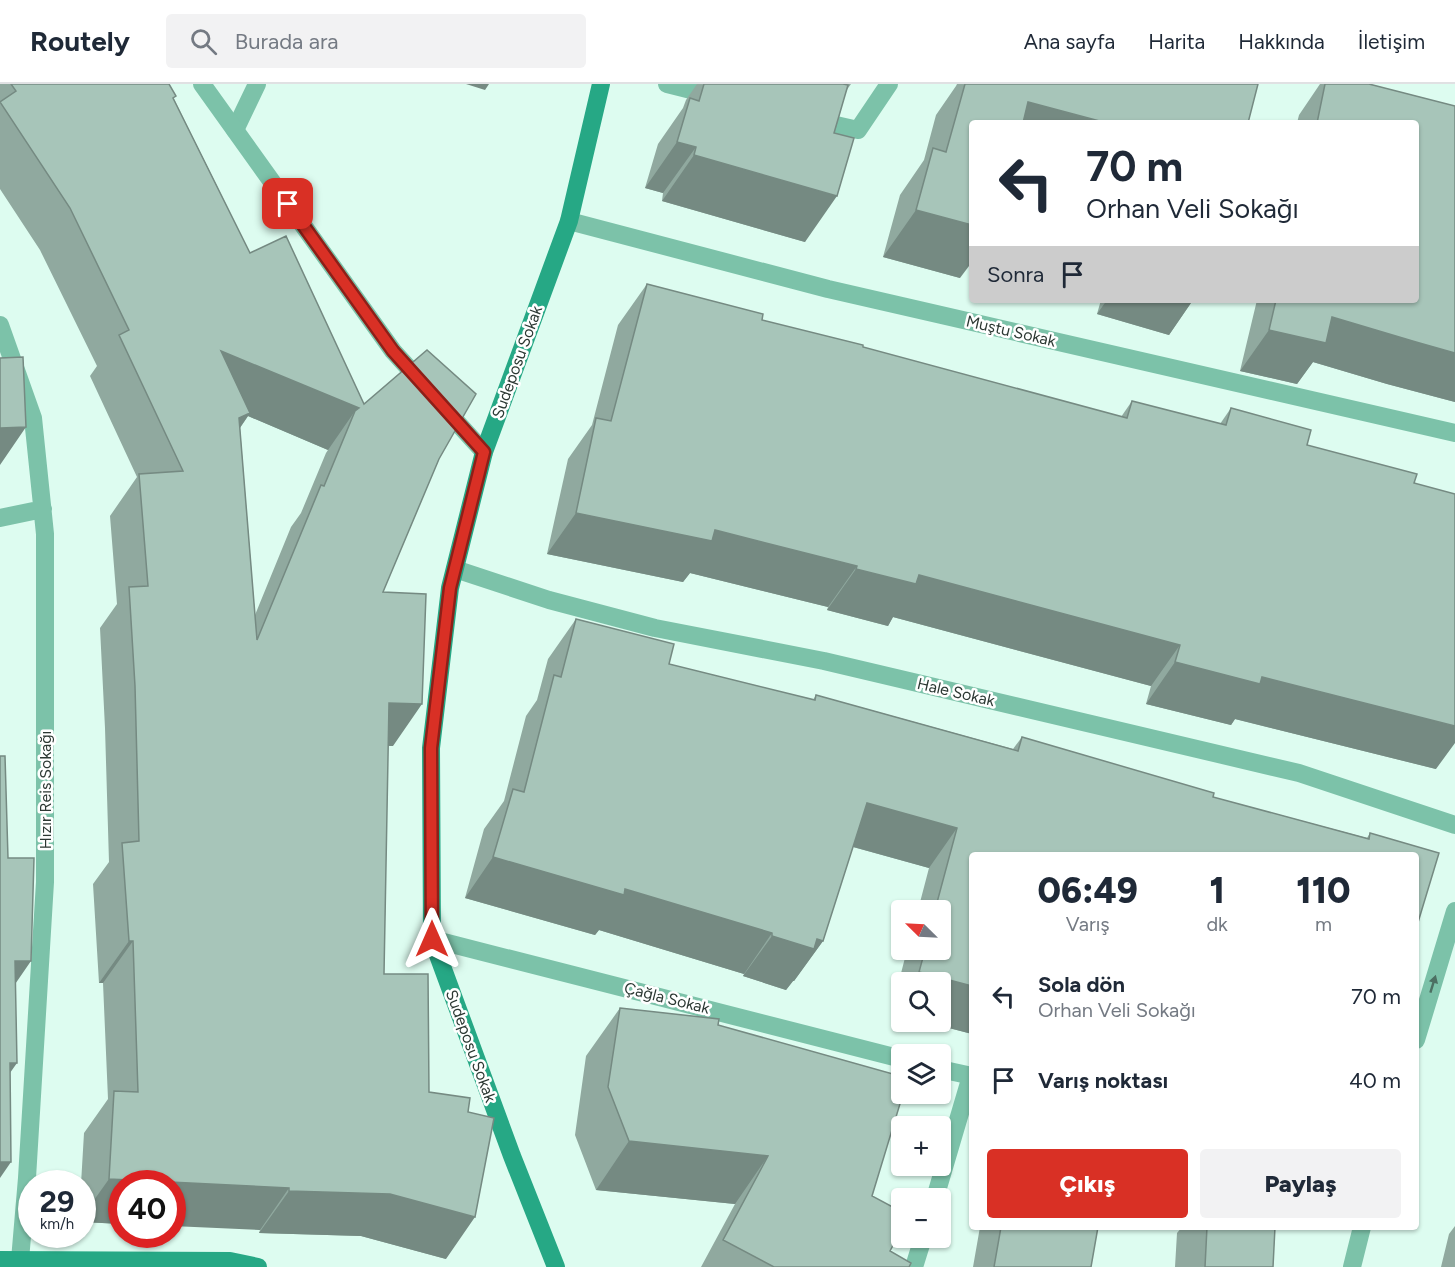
<!DOCTYPE html>
<html lang="tr">
<head>
<meta charset="utf-8">
<style>
	body { margin:0; font-family:Figtree,sans-serif; background:#f2f2f3; color:#1f2937; height:100vh; display:flex; flex-direction:column; font-size:22px; white-space:nowrap }
	* { box-sizing:border-box; margin:0 }
	p { font-size:20px; color:#747a83 }
	.icon { flex:none; width:33px; height:33px; fill:none; stroke:currentColor; stroke-width:2; stroke-linecap:round; stroke-linejoin:round }
	.map { position:relative; flex:1; overflow:hidden }
	.side { position:absolute; left:969px; top:768px; width:450px; height:378px; display:flex; flex-direction:column; background:#fff; border-radius:6px; box-shadow:0 2px 4px #0004 }
	.side>* { flex:none }
	.banner { position:absolute; left:969px; top:36px; width:450px; height:183px; border-radius:6px; box-shadow:0 2px 4px #0004; background:#fff; color:#1f2937; overflow:hidden }
	.needle { width:39px; rotate:294deg }
	.controls { position:absolute; left:891px; top:816px; display:grid; gap:12px }
	.controls a { display:grid; place-items:center; width:60px; height:60px; border-radius:6px; background:#fff; box-shadow:0 2px 4px #0004; font-size:30px }
	.speed { position:absolute; left:18px; top:1086px; display:flex; gap:12px; font-size:30px; font-weight:700; text-align:center }
	.speed>* { display:grid; place-content:center; width:78px; height:78px; border-radius:50%; background:#fff; box-shadow:0 2px 4px #0004; line-height:1 }
	.speed small { font-size:15px; font-weight:400 }
	.speed .limit { border:9px solid #d22; background:#fff; color:#111 }
	.pin { position:absolute; display:grid; place-items:center; width:51px; height:51px; color:#fff; margin:-26px; border-radius:12px; box-shadow:0 3px 9px #0006 }
	.me { position:absolute; width:66px; margin:-33px; rotate:0deg; stroke-linejoin:round; filter:drop-shadow(0 0 4px #0008) }
	.turn { display:flex; align-items:center; gap:21px; height:126px; padding:0 18px; font-size:27px }
	.turn .icon { width:78px; height:78px; stroke-width:2.5 }
	.turn b { display:block; font-size:42px; line-height:51px }
	.then { display:flex; align-items:center; height:57px; padding:0 18px; background:#0003; gap:12px; font-size:22px }
	.eta { display:flex; justify-content:space-evenly; align-items:center; height:102px; text-align:center }
	.eta b { font-size:36px; font-weight:800; line-height:42px }
	.button { display:flex; gap:12px; margin-top:auto; padding:12px 18px }
	.button a { flex:1; height:69px; border-radius:6px; background:#d93025; color:#fff; font-size:24px; font-weight:800; line-height:69px; text-align:center }
	.button a+a { background:#f2f2f3; color:#1f2937 }
	ul { padding:0; list-style:none }
	li { display:flex; align-items:center; gap:18px; height:84px; padding:0 18px }
	li div { flex:1 }
	li b { display:block; font-size:22px }
	li em { font-style:normal }
	header { display:flex; align-items:center; gap:36px; box-sizing:border-box; height:84px; padding:0 30px; background:#fff; border-bottom:2px solid #e0e1e3 }
	header strong { font-size:28px }
	nav { display:flex; gap:33px; margin-inline-start:auto; font-size:21px }
	.search { width:420px; height:54px; background:#f2f2f3; display:flex; align-items:center; gap:15px; box-sizing:border-box; padding:0 21px; border-radius:6px; color:#747a83; font-size:22px }
	.map>svg:first-child { display:block }
	.lines { fill:none; stroke-linecap:round; stroke-linejoin:round }
	.lane { stroke:#7cc2a9; stroke-width:18 }
	.street { stroke:#7cc2a9; stroke-width:18 }
	.secondary { stroke:#26a885; stroke-width:18 }
	.wall { fill:#90a99f; fill-rule:evenodd }
	.shaded-wall { fill:#758a82 }
	.building { fill:#a7c5b9; stroke:#758a82; stroke-width:1.5; fill-rule:evenodd }
	.oneway { fill:#4c6f62 }
	.route-casing { stroke:#8d1f18; stroke-width:15 }
	.route { stroke:#d93025; stroke-width:10 }
	.labels { text-anchor:middle; dominant-baseline:central; stroke-width:5; stroke-linejoin:round; paint-order:stroke }
	.street-label { font-size:16px; fill:#2c3833; stroke:#fff }
</style>
</head>
<body>
<header>
<strong>Routely</strong>
<div class="search"><svg class="icon" aria-label="search" viewBox="0 0 24 24"><circle cx="10" cy="10" r="6"/><path d="M15 15l6 6"/></svg>Burada ara</div>
<nav><a>Ana sayfa</a><a>Harita</a><a>Hakkında</a><a>İletişim</a></nav>
</header>
<div class="map">
<svg width="1455" height="1183" viewBox="0 0 1455 1183">
	<rect width="100%" height="100%" fill="#ddfcf0"/>
	<g class="lines">
		<path class="lane" d="M667 0 715 12
			M814 36 858 46 889 0
			M235 46 257 0"/>
		<path class="street" d="M202 0 393 267 423 300
			M569 137 828 205 1455 349
			M0 241 33 334 45 450V798L27 1094 20 1176
			M443 323 484 368
			M0 434 43 425
			M455 485 549 516 655 544 824 577 1299 689 1455 741
			M432 855 902 975
			M1416 956 1455 827
			M940 985 972 992
			M935 1114 971 992
			M914 1183 923 1154
			M1352 1183 1362 1143"/>
		<path class="secondary" d="M0 1176 230 1177 258 1183
			M556 1183 512 1072 432 855 431 664 450 504 484 368 569 137 601 0"/>
	</g>
	<path class="wall" d="M0 0H169L174 15 250 169 364 320 439 375 383 508 393 662H388L384 890 429 1008 446 1175 361 1152 259 1149 260 1146 122 1100V1140L82 1138V1100H81L84 1049 108 1015 103 899H99L93 800 109 778 105 644 100 544 117 520 110 432 137 393 90 292 97 282 40 166 0 105ZM248 332 328 366 326 369 301 429 291 443 255 531 240 344Z
		M697 0H851L846 7 805 158 662 117 663 109 645 104 658 60 683 24 686 16Z
		M957 0H1258L972 39 960 194 883 173 900 111 924 76 936 31 956 2Z
		M1320 0H1369L1455 22V318L1387 300 1313 278 1297 300 1240 287 1257 216H1416V39H1297L1299 31Z
		M647 200 762 236 1121 333 1132 317 1220 340 1231 324 1307 361 1414 399 1436 685 1235 635 1231 641 1146 620 1151 602 893 533 888 542 827 526 828 523 690 489 683 498 547 470 568 375 592 341 618 241Z
		M1101 216H1193L1169 251 1097 230Z
		M576 535 669 580 813 616 816 611 1013 665 1022 653 1213 713 1367 754 1370 749 1439 769 972 950 926 938H940V898H902V931L891 928 907 866H940V826H918L929 784 853 763 823 857 794 897H793L786 906 743 892 744 890 599 846 595 851 465 814 484 745 504 717 526 632 537 616 548 575Z
		M620 924 718 941 895 1006 872 1112 890 1167 909 1183H701L735 1120 596 1106 575 1051 586 972Z
		M1455 1142V1183H1441L1449 1150Z
		M980 1143H1098L1091 1183H973Z
		M1182 1143H1275L1273 1183H1175L1177 1149Z"/>
	<path class="shaded-wall" d="M466 0H489L485 6Z
		M1028 18 1107 39H1014Z
		M677 58 696 63 663 109 645 104Z
		M694 71 837 112 805 158 662 117Z
		M916 126 972 141V178L960 194 883 173Z
		M1107 216H1193L1169 251 1097 230Z
		M1332 233 1455 269V318L1387 300 1313 278 1297 300 1240 287 1269 246Z
		M221 267 359 324 355 327 328 366 248 332 221 371Z
		M26 343 0 381V344Z
		M576 429 715 446 857 482 828 523 690 489 683 498 547 470Z
		M856 485 919 491 1180 561 1151 602 893 533 888 542 827 526Z
		M1175 578 1262 593 1455 642V659L1436 685 1235 635 1231 641 1146 620Z
		M389 619 422 620 393 662 359 661Z
		M867 719 957 744 929 784 839 759Z
		M493 773 625 805 772 849 744 890 599 846 595 851 465 814Z
		M772 852 817 855 823 857 794 897H793L786 906 743 892Z
		M129 857H133L103 899H99Z
		M15 877H31L0 922Z
		M919 888 972 902V950L926 938H940V898H911Z
		M902 912V931L891 928Z
		M10 979H17L0 1003Z
		M629 1057 768 1072 735 1120 596 1106Z
		M0 1078H11L0 1094Z
		M109 1095 289 1104 260 1146 172 1142V1100H122V1140L82 1138V1133Z
		M289 1107 390 1110 475 1133 446 1175 361 1152 259 1149Z
		M1121 1143H1136L1135 1145Z"/>
	<path class="building" d="M11 0H169L176 12 173 14 250 169 286 152 364 320 427 266 476 310 439 375 383 508 426 510 422 620 389 619 384 890H428L429 1008 470 1014 468 1028 494 1034 475 1133 390 1110 289 1107V1104L109 1095 114 1007 138 1008 133 857H129L122 759 139 757 135 602 129 503 148 502 139 390 183 387 119 251 129 246 70 124 0 18 16 7ZM221 267 359 324 355 327 324 402 321 401 257 556 239 334 250 329Z
		M704 0H843L848 1 834 49 854 54 837 112 694 71 696 63 677 58 690 14 699 17Z
		M965 0H1258L1248 39H1107L1028 18 1023 39H972V141L916 126 933 64 946 68Z
		M1325 0H1369L1455 22V269L1416 258 1332 233 1326 259 1269 246 1276 216H1416V39H1317Z
		M647 200 763 230 762 236 863 261V263L1127 334 1132 317 1226 341 1231 324 1311 346 1307 361 1417 390 1414 399 1455 410V642L1262 593 1260 600 1175 578 1180 561 919 491 916 500 856 485 857 482 715 446 712 457 576 429 596 334 611 337Z
		M23 273 26 343 0 344V274Z
		M576 535 674 560 669 580 815 616 816 611 1018 667 1022 653 1214 709 1213 713 1369 755 1370 749 1439 769 1416 845V771H972V902L919 888 925 866H940V826H935L957 744 867 719 823 857 817 855 814 865 772 852V849L625 805 624 811 493 773 513 705 524 708 554 591 561 593Z
		M0 672H5L8 774H34L31 877H15L17 979H10L11 1078H0Z
		M620 924 719 935 718 941 900 992 895 1006 903 1010 872 1112 902 1128V1145L890 1167 911 1179 909 1183H774L723 1156 768 1072 629 1057 608 1003Z
		M1001 1143H1098L1091 1183H994Z
		M1207 1143H1275L1273 1183H1205Z"/>
	<defs><path id="oneway-solid" d="M-6-.8H1V-3.2L6.5 0L1 3.2V.8H-6Z" transform="scale(1.5)"/></defs>
	<use class="oneway" href="#oneway-solid" transform="translate(1433 900) rotate(-73)"/>
	<g class="lines">
		<defs>
			<path id="route" d="M288 120 393 267 484 368 450 504 431 664 432 855"/>
		</defs>
		<use href="#route" class="route-casing"/>
		<use href="#route" class="route"/>
	</g>
	<g class="labels">
		<g class="street-label">
			<text transform="translate(1011 247) rotate(13)">Muştu Sokak</text>
			<text transform="translate(517 278) rotate(-70)">Sudeposu Sokak</text>
			<text transform="translate(956 608) rotate(13)">Hale Sokak</text>
			<text transform="translate(45 706) rotate(-90)">Hızır Reis Sokağı</text>
			<text transform="translate(667 914) rotate(14)">Çağla Sokak</text>
			<text transform="translate(471 962) rotate(70)">Sudeposu Sokak</text>
		</g>
	</g>
</svg>
<div class="controls">
<a><svg class="needle" viewBox="-14 -14 28 28"><path d="M0-13l5 13h-10z" fill="#e53935"/><path d="M0 13l5-13h-10z" fill="#747a83"/></svg></a>
<a><svg class="icon" aria-label="search" viewBox="0 0 24 24"><circle cx="10" cy="10" r="6"/><path d="M15 15l6 6"/></svg></a>
<a><svg class="icon" aria-label="layers" viewBox="0 0 24 24"><path d="M12 4l9 5-9 5-9-5zM3 14l9 5 9-5"/></svg></a>
<a>+</a>
<a>−</a>
</div>
<div class="speed"><div>29<small>km/h</small></div><div class="limit">40</div></div>
<div class="pin" style="left:288px;top:120px;background:#d93025"><svg class="icon" aria-label="arrive" viewBox="0 0 24 24"><path d="M6 21V4h12l-3 4 3 4H6"/></svg></div>
<svg class="me" style="left:432px;top:855px" viewBox="-20 -20 40 40"><path d="M0-17L14 15 0 8-14 15z" fill="#d93025" stroke="#fff" stroke-width="4"/></svg>
<div class="banner">
<div class="turn"><svg class="icon" aria-label="left" viewBox="0 0 24 24"><path d="M17 20v-9H6M10 6l-5 5 5 5"/></svg><div><b>70 m</b>Orhan Veli Sokağı</div></div>
<div class="then">Sonra<svg class="icon" aria-label="arrive" viewBox="0 0 24 24"><path d="M6 21V4h12l-3 4 3 4H6"/></svg></div>
</div>
<section class="side">
<div class="eta">
<div><b>06:49</b><p>Varış</p></div>
<div><b>1</b><p>dk</p></div>
<div><b>110</b><p>m</p></div>
</div>
<ul>
<li><svg class="icon" aria-label="left" viewBox="0 0 24 24"><path d="M17 20v-9H6M10 6l-5 5 5 5"/></svg><div><b>Sola dön</b><p>Orhan Veli Sokağı</p></div><em>70 m</em></li>
<li><svg class="icon" aria-label="arrive" viewBox="0 0 24 24"><path d="M6 21V4h12l-3 4 3 4H6"/></svg><div><b>Varış noktası</b></div><em>40 m</em></li>
</ul>
<div class="button"><a>Çıkış</a><a>Paylaş</a></div>
</section>
</div>
</body>
</html>
